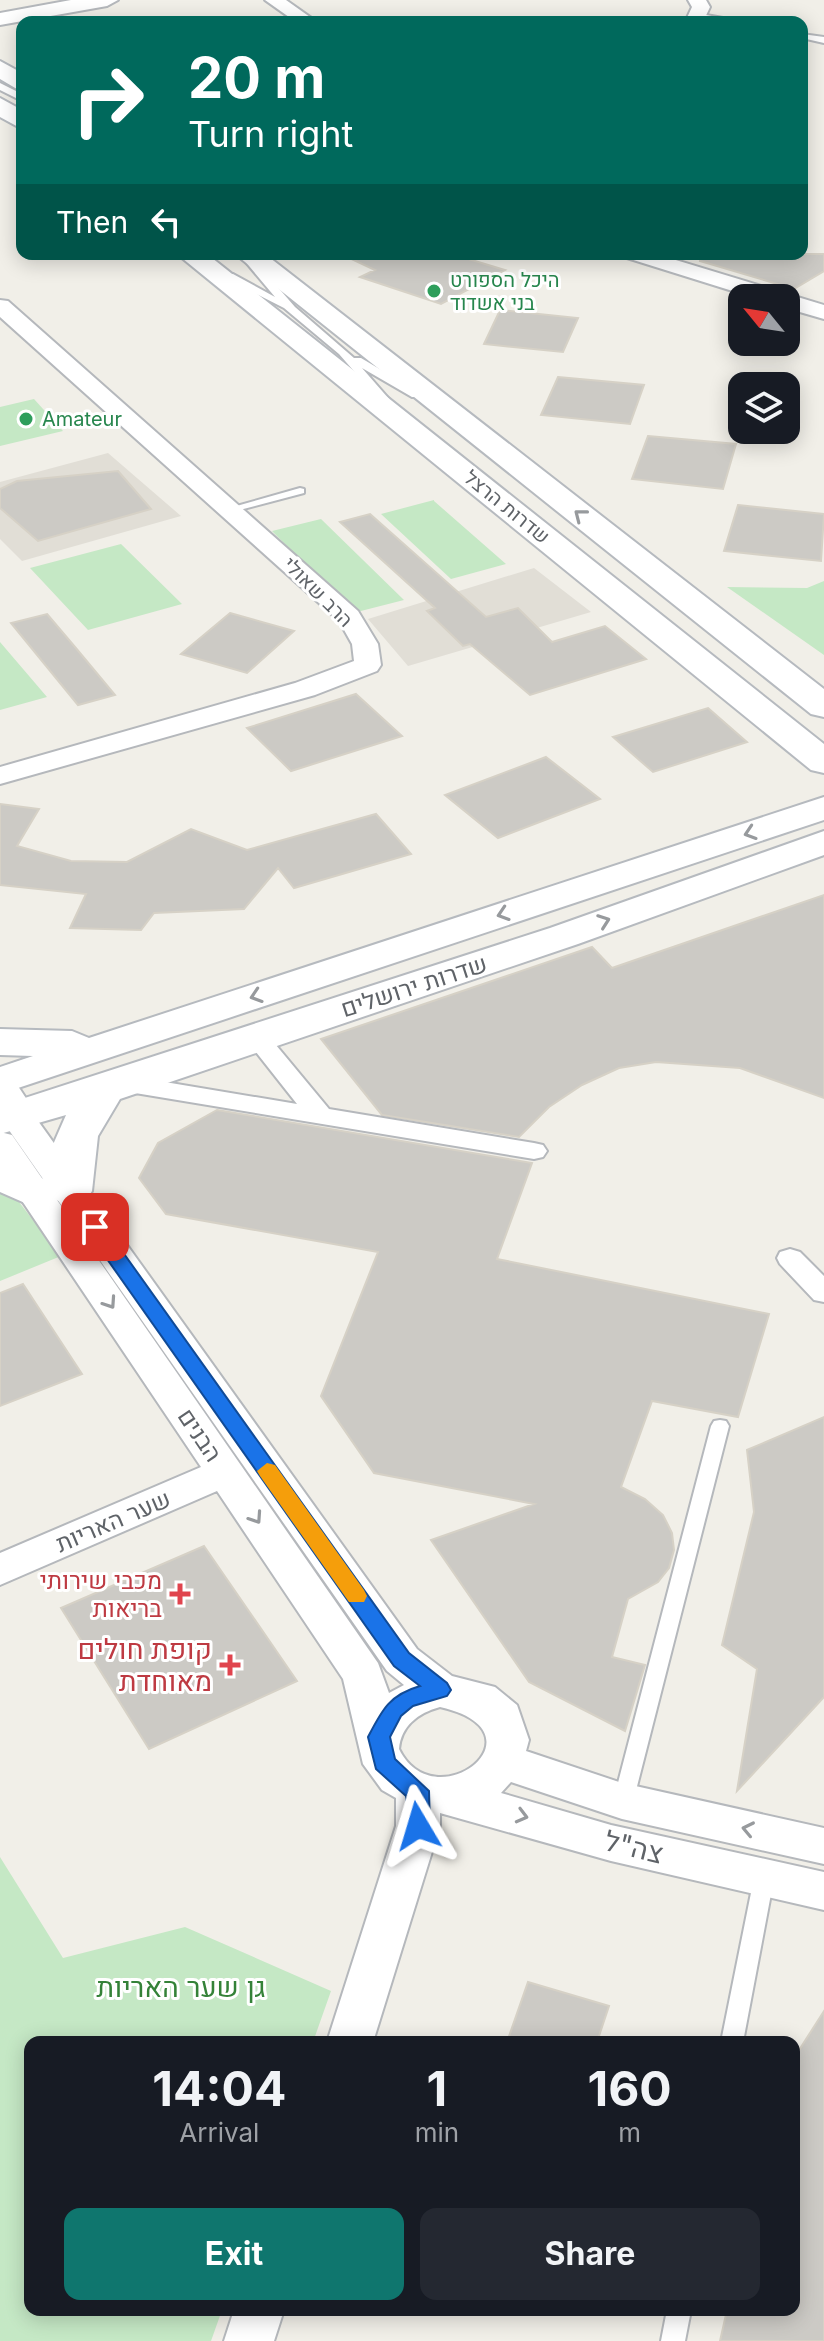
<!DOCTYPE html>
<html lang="en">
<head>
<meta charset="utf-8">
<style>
	body { margin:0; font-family:Inter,Heebo,sans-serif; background:#242831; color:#f1f3f6; height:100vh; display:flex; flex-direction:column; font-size:30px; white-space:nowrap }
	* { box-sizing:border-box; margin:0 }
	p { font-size:26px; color:#9ea1a6 }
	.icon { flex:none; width:44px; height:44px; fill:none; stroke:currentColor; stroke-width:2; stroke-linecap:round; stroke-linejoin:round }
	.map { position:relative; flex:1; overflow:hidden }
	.side { position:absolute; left:24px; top:2036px; width:776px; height:280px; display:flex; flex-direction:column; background:#171b24; border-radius:16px; box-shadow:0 4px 20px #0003 }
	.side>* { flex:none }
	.hud { position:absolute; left:16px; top:16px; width:792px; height:244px; border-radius:16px; box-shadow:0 4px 20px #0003; background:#00695c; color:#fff; overflow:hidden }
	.needle { width:52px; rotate:300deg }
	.tools { position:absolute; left:728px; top:284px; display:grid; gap:16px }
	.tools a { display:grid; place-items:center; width:72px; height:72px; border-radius:16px; background:#171b24; box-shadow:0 4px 20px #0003; font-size:40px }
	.pin { position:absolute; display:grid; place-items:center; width:68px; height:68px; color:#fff; margin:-34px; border-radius:16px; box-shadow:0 4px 12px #0006 }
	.me { position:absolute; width:88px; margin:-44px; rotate:353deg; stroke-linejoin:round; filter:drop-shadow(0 0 6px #0008) }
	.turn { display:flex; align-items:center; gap:28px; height:168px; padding:0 40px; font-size:36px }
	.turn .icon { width:104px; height:104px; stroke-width:2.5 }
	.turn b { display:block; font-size:56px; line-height:68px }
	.then { display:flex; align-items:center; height:76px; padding:0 40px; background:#0003; gap:16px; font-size:30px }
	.eta { display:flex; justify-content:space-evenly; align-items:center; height:136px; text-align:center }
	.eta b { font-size:48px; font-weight:700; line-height:56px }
	.action { display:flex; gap:16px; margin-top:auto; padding:16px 40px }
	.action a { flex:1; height:92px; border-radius:16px; background:#0f766e; color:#fff; font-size:32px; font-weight:700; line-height:92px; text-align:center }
	.action a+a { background:#242831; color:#f1f3f6 }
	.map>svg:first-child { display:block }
	.education { fill:#e1ded6 }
	.green { fill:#c5e8c5 }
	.building { fill:#cccac5; stroke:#d6d1c6; stroke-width:2 }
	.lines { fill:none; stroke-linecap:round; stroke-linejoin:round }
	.service-casing { stroke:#b5b8bc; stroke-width:4 }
	.pedestrian-casing { stroke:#b5b8bc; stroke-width:4 }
	.minor-casing { stroke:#b5b8bc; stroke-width:4 }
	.tertiary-casing { stroke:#b5b8bc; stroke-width:4 }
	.secondary-casing { stroke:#b6babf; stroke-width:4 }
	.service { fill:#fff; fill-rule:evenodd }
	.pedestrian { fill:#fff; fill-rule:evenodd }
	.minor { fill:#fff; fill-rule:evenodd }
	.tertiary { fill:#fff; fill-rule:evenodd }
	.secondary { fill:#fff; fill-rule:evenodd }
	.oneway { stroke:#979a9d }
	.route { fill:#1a73e8; stroke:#114b97; stroke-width:2 }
	.slow { fill:#f59e0b }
	.leisure-dot { fill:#2e9e5b; stroke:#fff; stroke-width:3 }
	.health-dot { fill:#e0444e; stroke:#fff; stroke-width:3 }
	.labels { text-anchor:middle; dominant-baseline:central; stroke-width:6; stroke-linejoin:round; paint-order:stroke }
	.far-leisure-label { font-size:20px; fill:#27864d; stroke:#fff; text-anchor:start }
	.far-street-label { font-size:20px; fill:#5f6368; stroke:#fff }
	.street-label { font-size:24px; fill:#5f6368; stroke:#fff }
	.health-label { font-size:24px; fill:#be3a42; stroke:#fff; text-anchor:end }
	.near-health-label { font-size:28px; fill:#be3a42; stroke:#fff; text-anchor:end }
	.near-street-label { font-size:28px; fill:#5f6368; stroke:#fff }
	.near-park-label { font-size:28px; fill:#348238; stroke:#fff }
</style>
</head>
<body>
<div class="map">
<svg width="824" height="2341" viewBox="0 0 824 2341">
	<rect width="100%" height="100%" fill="#f1efe8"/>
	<path class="education" d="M108 453 181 516 22 561 0 539V482Z
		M534 568 591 612 408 666 368 619Z"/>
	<path class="green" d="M34 399 63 431 0 446V407Z
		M434 500V501L506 564 451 579 381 514Z
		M321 519 404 600 353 613 272 531Z
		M121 544 182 604 88 630 30 568Z
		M824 581V655L727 587 807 588Z
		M0 642 47 697 0 710Z
		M0 1188 12 1193 61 1256 0 1281Z
		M0 1857 63 1958 185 1927 331 1991 313 2042H30V2310H222L211 2341H0Z"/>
	<path class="building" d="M341 254H452L505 270 441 304 360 277 375 270Z
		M701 254H824V271L794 289 700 261Z
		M500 310 578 318 563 352 484 344Z
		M558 377 644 385 630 424 541 415Z
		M648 436 736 444 723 489 632 479Z
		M118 471 151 509 38 541 0 508V489L17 481Z
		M738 505 824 514 821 561 724 551Z
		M370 514 486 617 518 608 552 642 605 626 646 659 530 695 470 644 463 646 427 611 435 608 340 522Z
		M230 613 294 631 247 673 181 654Z
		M47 614 75 647 115 695 78 705 11 623Z
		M356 694 402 736 291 771 247 728Z
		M708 708 747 742 653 772 613 737Z
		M546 757 600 799 498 838 445 795Z
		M0 804 39 809 17 846 71 861 127 862 191 829 247 850 376 814 411 854 294 888 278 868 244 909 154 913 141 930 70 928 86 894 0 885Z
		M824 895V1098L740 1068 656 1062 619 1068 582 1085 549 1107 519 1137 382 1115 321 1039 592 947 612 968Z
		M217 1110 532 1163 497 1259 769 1314 738 1417 652 1401 621 1487 645 1499 663 1515 672 1533 674 1550 669 1568 658 1582 628 1599 612 1657 645 1665 625 1731 529 1682 431 1540 534 1504 374 1473 321 1396 378 1252 166 1214 139 1178 158 1143Z
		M23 1284 82 1374 0 1406V1293Z
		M824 1417V1697L737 1791 757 1669 722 1645 754 1512 747 1450Z
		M204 1546 297 1681 149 1749 61 1608Z
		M528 1982 609 2006 597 2042H507Z
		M824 2011V2341H720L727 2310H794V2058Z"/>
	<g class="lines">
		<defs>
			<path id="service" d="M695 13 734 20 738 22 698 17Z
				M802 34 824 37V43L802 38Z
				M0 83 22 94V101L0 90Z
				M239 254H249L295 307 354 358H361L420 393V397H412L362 368 389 399 380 401 339 354 284 308 225 278V274H233L275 297Z
				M300 488 304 489V493L232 512 226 509Z
				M720 1420 726 1421 729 1426 633 1802 630 1808 623 1810 616 1808 613 1802 711 1426 714 1421Z
				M764 1869 771 1872 774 1878 743 2042H721L754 1878 757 1872Z
				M667 2310H691L685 2341H661Z"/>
			<path id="pedestrian" d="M257 1030 266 1033 329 1109 534 1143 543 1145 547 1151 543 1157 534 1159 123 1091 110 1083 123 1075 297 1104 245 1038Z
				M790 1249 800 1252 824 1276V1302L814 1300 780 1264 777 1258 780 1252Z"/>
			<path id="minor" d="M265 0H286L317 22H296Z
				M688 0H706L710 7 703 22H685L692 7Z
				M624 254H656L824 305V319L786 308V298H755L627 258Z
				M0 300 8 301 358 611 378 644 381 665 377 671 315 695 0 784V767L295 683 354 661 352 644 339 621 0 317Z
				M16 1104 28 1107 417 1649 452 1676 495 1687 517 1705 529 1740 526 1751 622 1783 824 1828V1864L622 1819 511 1782 501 1793 611 1825 824 1872V1910L611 1861 440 1813V1826L373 2042H327L396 1826V1798L382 1790 363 1764 343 1679 217 1491 0 1585V1553L201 1467 0 1168V1132L12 1135 378 1663 389 1693 404 1685 387 1671 4 1123 0 1114 4 1107ZM440 1707C550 1732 435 1822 399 1749 401 1726 418 1713 440 1707Z
				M234 2310H284L274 2341H224Z"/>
			<path id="tertiary" d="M71 0H118L107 6 0 25V13Z
				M0 1076 14 1080 37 1115 31 1124 16 1128 0 1122Z"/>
			<path id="secondary" d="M0 61 22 73V92L0 79Z
				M0 98 22 110V129L0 117Z
				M177 254H207L824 744V773L811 770Z
				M235 254H265L824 689V717L811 714Z
				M824 797V820L0 1094V1067L33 1056 0 1055V1029L72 1031 89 1038Z
				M824 831V855L578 944 120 1099 98 1136 92 1191 86 1201 70 1206 52 1198 34 1207 0 1192V1159L48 1181 52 1147 66 1115 0 1134V1106L550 928Z"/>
		</defs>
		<use href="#service" class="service-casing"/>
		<use href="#pedestrian" class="pedestrian-casing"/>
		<use href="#minor" class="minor-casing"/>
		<use href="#tertiary" class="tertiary-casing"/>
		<use href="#secondary" class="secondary-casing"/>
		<use href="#service" class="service"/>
		<use href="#pedestrian" class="pedestrian"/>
		<use href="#minor" class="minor"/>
		<use href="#tertiary" class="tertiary"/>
		<use href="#secondary" class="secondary"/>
	</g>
	<defs><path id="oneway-chevron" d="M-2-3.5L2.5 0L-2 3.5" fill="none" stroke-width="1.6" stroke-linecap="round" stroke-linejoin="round" transform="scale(2)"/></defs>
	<g class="oneway">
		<use href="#oneway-chevron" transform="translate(580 515) rotate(-142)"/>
		<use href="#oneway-chevron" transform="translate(750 833) rotate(162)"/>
		<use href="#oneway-chevron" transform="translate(503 914) rotate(162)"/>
		<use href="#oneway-chevron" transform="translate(604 921) rotate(-20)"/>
		<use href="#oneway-chevron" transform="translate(256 996) rotate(162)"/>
		<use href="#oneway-chevron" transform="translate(110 1303) rotate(56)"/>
		<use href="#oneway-chevron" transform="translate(256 1518) rotate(56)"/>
		<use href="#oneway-chevron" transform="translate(522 1816) rotate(15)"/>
		<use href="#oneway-chevron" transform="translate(748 1829) rotate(-168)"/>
	</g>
	<path class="route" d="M95 1221 102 1223 409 1653 447 1683 451 1690 447 1696 413 1706 401 1716 390 1737 395 1759 429 1791 430 1826 426 1833 418 1836 410 1833 406 1796 376 1769 368 1737C382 1710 389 1695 420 1686L394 1666 88 1232 86 1227Z"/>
	<path class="slow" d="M267 1463 275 1465 364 1590 367 1596 364 1602H349L260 1476 257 1471Z"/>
	<g class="leisure-dot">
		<circle cx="434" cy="291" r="8"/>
		<circle cx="26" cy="419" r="8"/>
	</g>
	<g class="health-dot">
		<path d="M176 1582h8v8h8v8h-8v8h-8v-8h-8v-8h8z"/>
		<path d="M226 1653h8v8h8v8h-8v8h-8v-8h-8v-8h8z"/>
	</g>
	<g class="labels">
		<g class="far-leisure-label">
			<text x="450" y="280">היכל הספורט<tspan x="450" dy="23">בני אשדוד</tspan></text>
			<text x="42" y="419">Amateur</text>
		</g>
		<g class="far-street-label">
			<text transform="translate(507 507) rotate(39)">שדרות הרצל</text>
			<text transform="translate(318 592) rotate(45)">הרב שאולי</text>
		</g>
		<g class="street-label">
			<text transform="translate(414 986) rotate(-18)">שדרות ירושלים</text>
			<text transform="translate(200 1435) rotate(56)">הבנים</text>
			<text transform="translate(113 1521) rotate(-23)">שער האריות</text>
		</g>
		<g class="health-label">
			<text x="162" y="1580">מכבי שירותי<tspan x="162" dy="28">בריאות</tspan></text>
		</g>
		<g class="near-health-label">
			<text x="212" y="1649">קופת חולים<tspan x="212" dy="32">מאוחדת</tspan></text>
		</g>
		<g class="near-street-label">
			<text transform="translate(634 1847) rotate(14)">צה"ל</text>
		</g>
		<g class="near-park-label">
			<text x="181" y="1987">גן שער האריות</text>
		</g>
	</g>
</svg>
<div class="tools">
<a><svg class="needle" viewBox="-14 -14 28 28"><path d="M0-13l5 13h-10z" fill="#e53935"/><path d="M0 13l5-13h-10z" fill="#9ea1a6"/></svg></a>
<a><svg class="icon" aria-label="layers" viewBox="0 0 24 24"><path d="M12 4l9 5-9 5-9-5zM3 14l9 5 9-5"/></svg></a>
</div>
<div class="pin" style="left:95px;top:1227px;background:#d93025"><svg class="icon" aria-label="arrive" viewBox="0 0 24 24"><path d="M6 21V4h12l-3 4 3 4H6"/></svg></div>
<svg class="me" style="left:418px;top:1826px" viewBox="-20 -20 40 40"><path d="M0-17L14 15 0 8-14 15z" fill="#1a73e8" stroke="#fff" stroke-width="4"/></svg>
<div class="hud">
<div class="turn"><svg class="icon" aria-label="right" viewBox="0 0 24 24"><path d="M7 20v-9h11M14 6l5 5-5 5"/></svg><div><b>20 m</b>Turn right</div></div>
<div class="then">Then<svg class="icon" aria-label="left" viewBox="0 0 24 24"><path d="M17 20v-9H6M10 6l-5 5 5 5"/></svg></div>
</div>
<section class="side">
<div class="eta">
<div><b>14:04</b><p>Arrival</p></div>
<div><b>1</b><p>min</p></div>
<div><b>160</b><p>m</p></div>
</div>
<div class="action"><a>Exit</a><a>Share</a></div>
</section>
</div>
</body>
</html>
